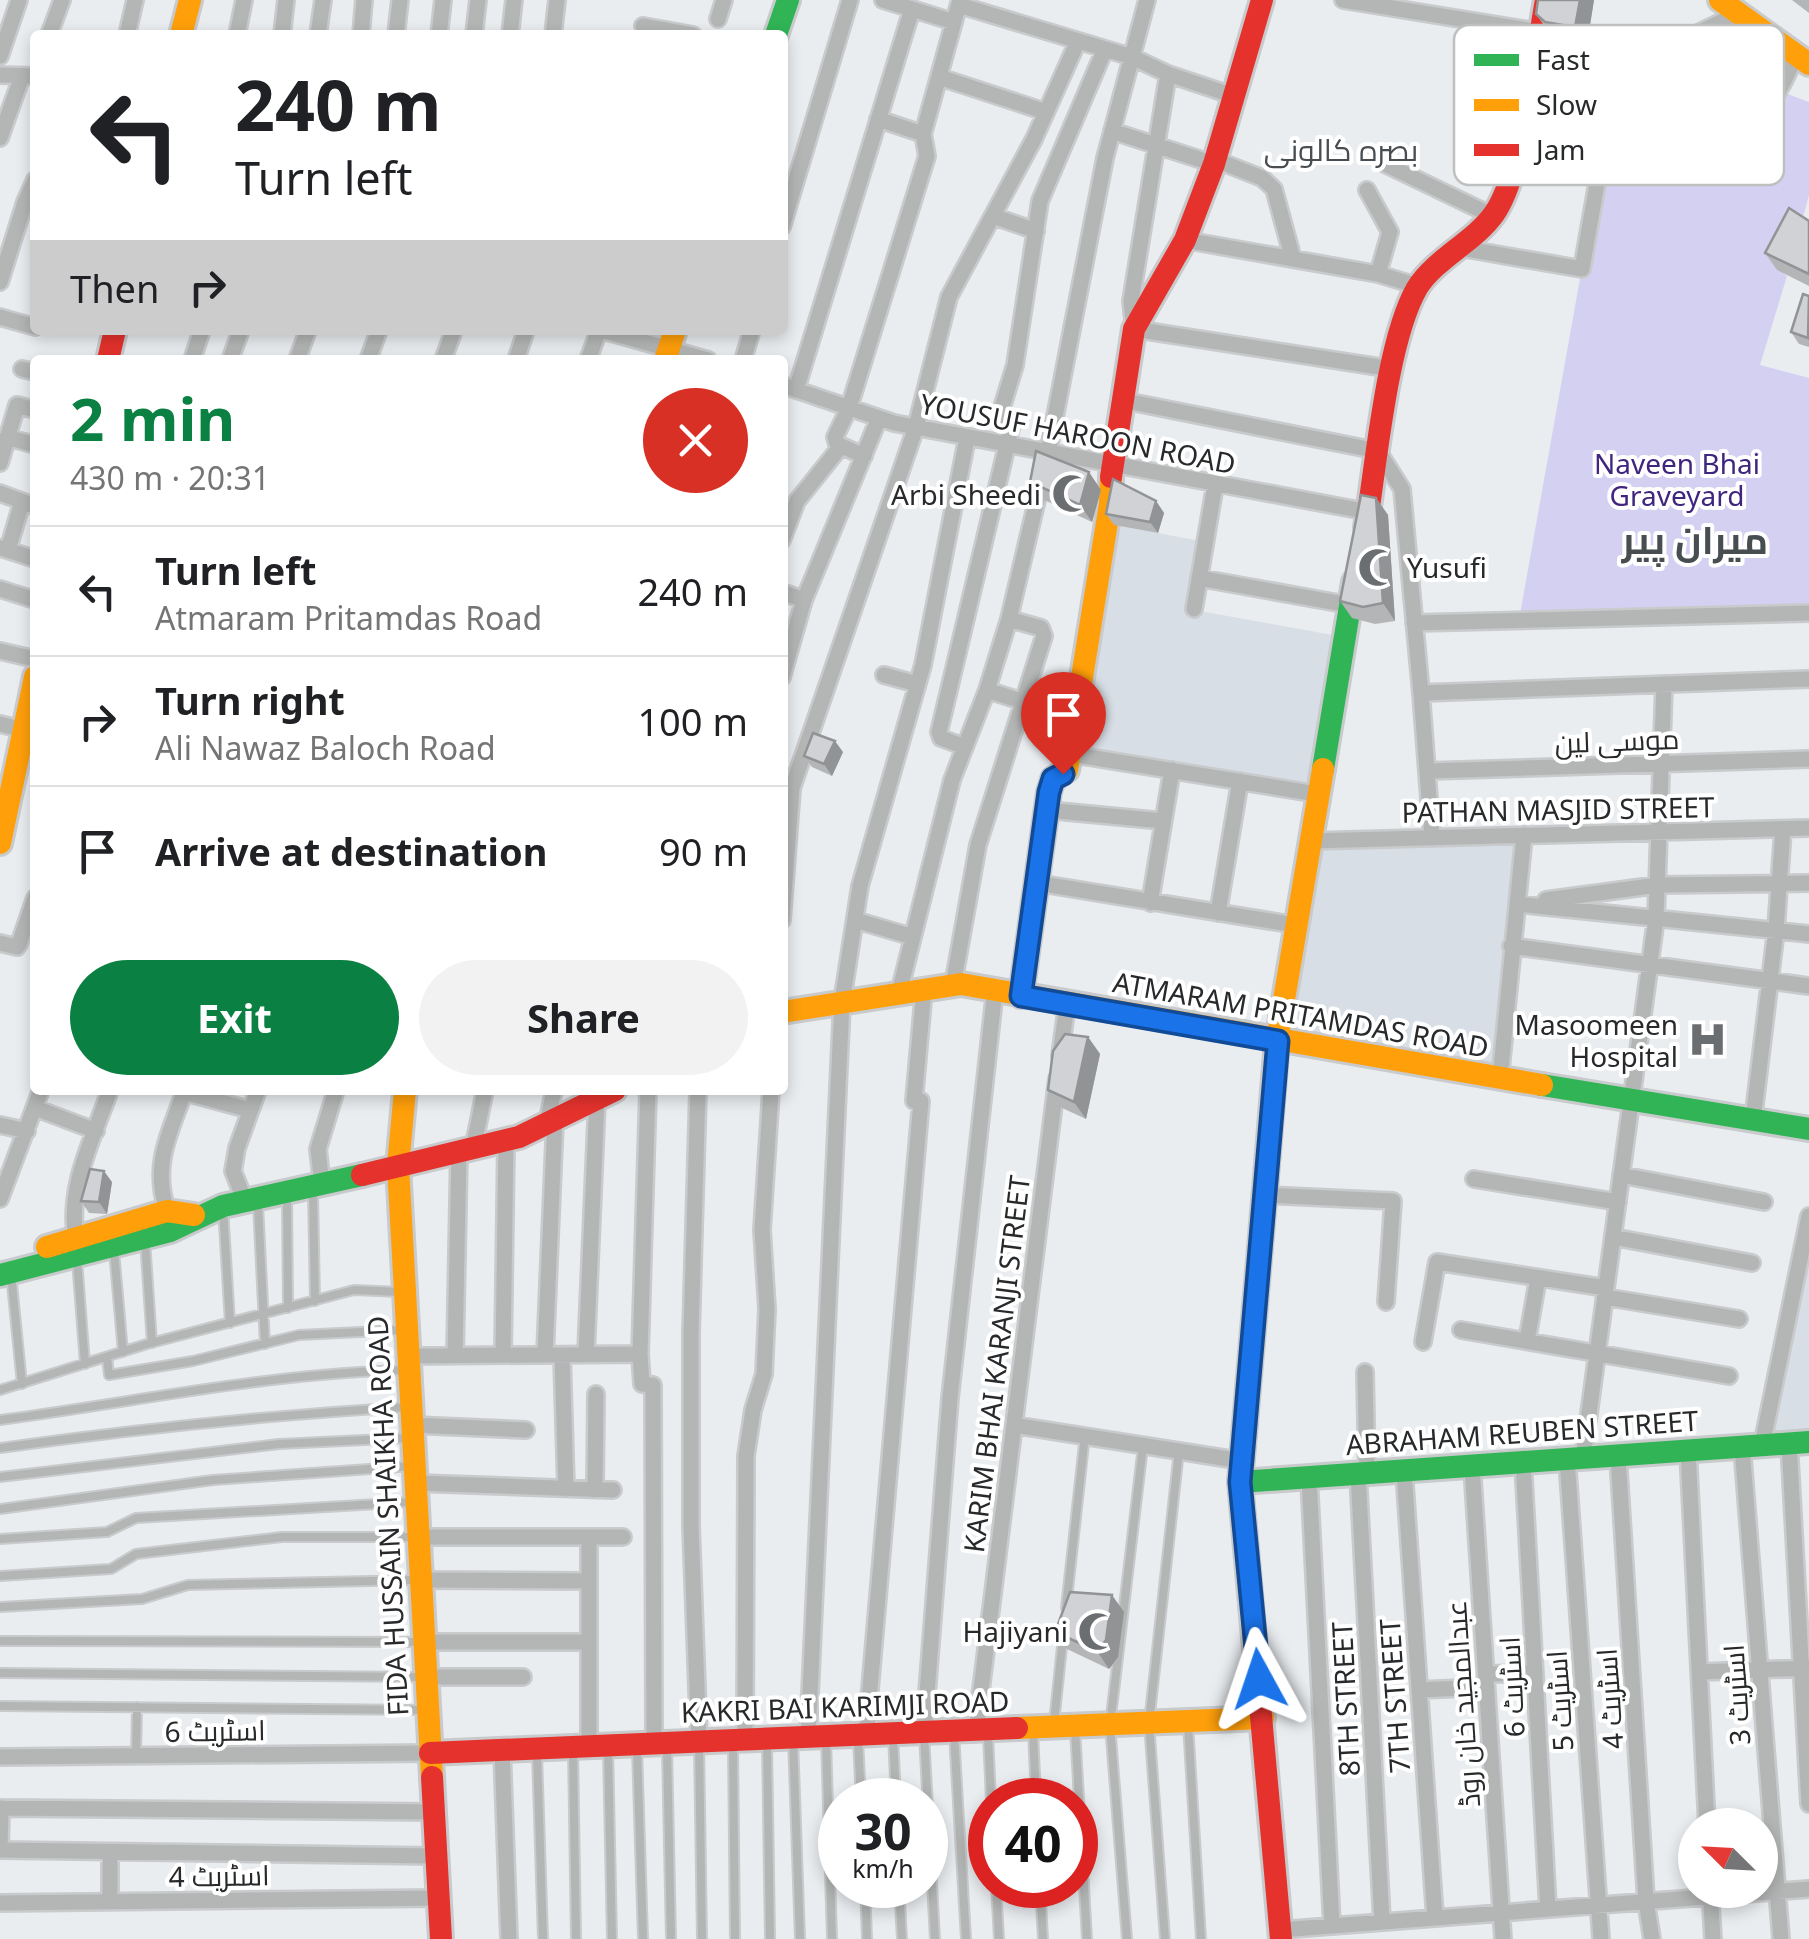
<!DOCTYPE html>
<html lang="en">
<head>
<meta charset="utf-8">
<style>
	body { margin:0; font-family:"Noto Sans",Cairo,sans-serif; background:#f2f2f2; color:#202124; height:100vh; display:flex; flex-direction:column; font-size:38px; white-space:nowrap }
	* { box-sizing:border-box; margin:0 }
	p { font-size:32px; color:#757577 }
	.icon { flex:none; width:55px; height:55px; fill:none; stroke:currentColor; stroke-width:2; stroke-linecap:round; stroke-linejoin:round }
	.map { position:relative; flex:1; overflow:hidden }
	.drawer { position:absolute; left:30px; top:355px; width:758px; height:740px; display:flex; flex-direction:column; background:#fff; border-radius:10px; box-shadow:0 5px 15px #0003 }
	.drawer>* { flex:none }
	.banner { position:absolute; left:30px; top:30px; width:758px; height:305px; border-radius:10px; box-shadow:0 5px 15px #0003; background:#fff; color:#202124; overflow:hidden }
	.needle { width:65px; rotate:294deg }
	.controls { position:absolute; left:1678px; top:1808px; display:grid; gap:20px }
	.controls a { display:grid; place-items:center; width:100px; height:100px; border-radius:50%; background:#fff; box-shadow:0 5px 15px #0003; font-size:50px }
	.speed { position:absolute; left:818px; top:1778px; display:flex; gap:20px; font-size:50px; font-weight:700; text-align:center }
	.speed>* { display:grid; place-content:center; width:130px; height:130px; border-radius:50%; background:#fff; box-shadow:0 5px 15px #0003; line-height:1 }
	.speed small { font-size:25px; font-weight:400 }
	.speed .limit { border:15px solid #d22; background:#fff; color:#111 }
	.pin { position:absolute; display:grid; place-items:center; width:85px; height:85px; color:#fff; margin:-102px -42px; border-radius:50% 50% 50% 0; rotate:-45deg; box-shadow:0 0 10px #0007 }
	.pin .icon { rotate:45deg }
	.me { position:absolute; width:110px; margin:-55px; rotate:355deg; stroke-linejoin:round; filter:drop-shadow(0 0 8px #0008) }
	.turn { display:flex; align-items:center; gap:35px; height:210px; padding:0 40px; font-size:45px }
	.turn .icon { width:130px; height:130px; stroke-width:2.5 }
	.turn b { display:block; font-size:70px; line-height:85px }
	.then { display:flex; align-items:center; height:95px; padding:0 40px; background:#0003; gap:20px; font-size:38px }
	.round { display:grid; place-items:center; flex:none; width:105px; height:105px; border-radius:52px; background:#f2f2f2 }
	.summary { display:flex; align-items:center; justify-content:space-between; height:170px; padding:0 40px }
	h1 { font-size:60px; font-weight:700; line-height:75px; color:#0b8043 }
	.action { display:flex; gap:20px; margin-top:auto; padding:20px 40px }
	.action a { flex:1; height:115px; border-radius:60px; background:#0b8043; color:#fff; font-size:40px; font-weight:700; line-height:115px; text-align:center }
	.action a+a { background:#f2f2f2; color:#202124 }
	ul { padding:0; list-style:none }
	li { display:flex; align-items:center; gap:30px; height:130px; padding:0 40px; border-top:2px solid #e0e0e0 }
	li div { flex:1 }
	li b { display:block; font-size:38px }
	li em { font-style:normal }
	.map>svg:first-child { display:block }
	.built { fill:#d7dee5 }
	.green { fill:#d4d0f2 }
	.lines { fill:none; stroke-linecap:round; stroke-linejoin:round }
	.lane-casing { stroke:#c8cacc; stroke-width:12 }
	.street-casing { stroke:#c8cacc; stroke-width:20 }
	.fast-casing { stroke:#c8cacc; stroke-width:28 }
	.slow-casing { stroke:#c8cacc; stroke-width:28 }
	.jam-casing { stroke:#c8cacc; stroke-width:28 }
	.lane { stroke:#b4b6b6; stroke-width:8 }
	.street { stroke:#b4b6b6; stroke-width:15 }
	.fast { stroke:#30b455; stroke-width:22 }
	.slow { stroke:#ff9f0a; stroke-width:22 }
	.jam { stroke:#e5322d; stroke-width:22 }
	.wall { fill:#b3b5b7 }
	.shaded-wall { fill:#929395 }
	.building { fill:#d0d2d5; stroke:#929395; stroke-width:2.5 }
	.route-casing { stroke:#114b97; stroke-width:25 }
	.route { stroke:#1a73e8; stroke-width:18 }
	.labels { text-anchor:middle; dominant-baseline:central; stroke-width:8; stroke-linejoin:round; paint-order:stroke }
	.street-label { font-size:28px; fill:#27292b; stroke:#fff }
	.park-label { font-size:28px; fill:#40257e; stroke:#fff }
	.poi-label { font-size:28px; fill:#27292b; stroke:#fff; text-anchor:end }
	.neighbourhood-label { font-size:30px; fill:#484d51; stroke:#fff }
	.district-label { font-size:38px; font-weight:bold; fill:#484d51; stroke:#fff }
	.key { fill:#fff; stroke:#bebfbf; stroke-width:2.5 }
	.key-label { font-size:28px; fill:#27292b }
</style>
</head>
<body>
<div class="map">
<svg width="1809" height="1939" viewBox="0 0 1809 1939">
	<rect width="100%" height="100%" fill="#eaedf0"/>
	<path class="built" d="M1114 525 1206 542 1194 610 1344 637 1317 794 1070 754Z
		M1524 835 1500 1078 1277 1041 1309 841Z
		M1809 1216V1442L1762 1445Z"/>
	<path class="green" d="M1779 91 1809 102V195L1801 225 1778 269 1787 276 1760 365 1809 378V611L1520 614 1600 167 1759 110Z"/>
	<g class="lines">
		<defs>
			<path id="lane" d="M313 1192 315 1301
				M287 1198 288 1308
				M258 1205 265 1344
				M223 1208 230 1323
				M145 1241 152 1343
				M114 1251 123 1352
				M77 1260 85 1364
				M11 1274 22 1384
				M107 1357 109 1375 193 1361 299 1335 402 1330
				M0 1390 147 1344 354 1290 401 1292
				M0 1420C136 1402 269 1373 407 1370
				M0 1448C136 1429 271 1415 408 1407
				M0 1477 279 1444 408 1438
				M0 1509 213 1480 413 1466
				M0 1539 107 1532 136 1518 412 1502
				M0 1576 111 1569 136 1554 282 1537H415
				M0 1607 142 1599 188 1585 418 1580
				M1066 1608 1085 1435
				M0 1641 420 1642
				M0 1673 422 1677
				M0 1706 425 1710
				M1054 1723 1063 1637
				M1188 1724 1201 1939
				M1075 1729 1087 1939
				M1033 1730 1036 1800
				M924 1734 935 1939
				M954 1734 966 1939
				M893 1735 896 1800
				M988 1735 991 1800
				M793 1739 800 1939
				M826 1739 832 1939
				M858 1740 861 1800
				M699 1744 702 1939
				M733 1744 735 1939
				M767 1744 770 1939
				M573 1749 576 1939
				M608 1749 612 1939
				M637 1749 643 1939
				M667 1749 671 1939
				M537 1754 543 1939
				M136 1756 137 1707
				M865 1885 867 1939
				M899 1885 902 1939
				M996 1885 999 1939
				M1040 1885 1043 1939
				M1127 1939 1110 1725 1143 1446
				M1165 1939 1149 1723 1179 1451"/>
			<path id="street" d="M883 0 954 22
				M1343 0 1541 32
				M959 5 1132 57 1168 74 1234 96
				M718 19 724 0
				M643 26 693 35
				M49 35 62 0
				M127 35 135 0
				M237 35 244 0
				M282 35 286 0
				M318 35 323 0
				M361 35 364 0
				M396 35 400 0
				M439 35 443 0
				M474 35 478 0
				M510 35 514 0
				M553 35 557 0
				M1538 46 1644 59 1727 19 1737 10
				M0 56 19 0
				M1644 59 1646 83 1779 91
				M1168 74 1131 301 1134 329 1392 369
				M0 75 35 76
				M939 77 1046 112
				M1710 86 1727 19
				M1526 107 1675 130 1680 138
				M878 119 923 134
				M1112 131 1214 164
				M0 138 22 76
				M1516 158 1600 167 1759 110C1780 97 1787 74 1797 53
				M1216 160 1262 178 1274 189 1293 259
				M1385 164 1493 216
				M1367 190 1390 232 1378 274
				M993 216 1036 231
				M782 227 850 0
				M1185 240 1378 274 1418 286
				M1461 248 1582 269 1600 167
				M0 282 25 202 35 180
				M0 317 35 327
				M601 330 708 360
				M192 360 202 330
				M230 360 241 330
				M297 360 308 330
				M368 360 379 330
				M443 360 454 330
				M516 360 526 330
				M588 360 599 330
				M743 360 752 330
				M22 369 35 372
				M782 385 894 423 1369 512
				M796 390 912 9
				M1121 400 1378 451 1402 489 1421 693 1809 679
				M7 437 35 445
				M864 456 837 444 835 437 849 408 927 156 923 134 960 0
				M0 463 17 405 35 410
				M0 493 35 506
				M782 540 797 501 841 446
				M1 548 35 559
				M8 550 22 502
				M1199 578 1349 605
				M0 589 35 600
				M782 592 804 600
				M1194 609 1215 485
				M1414 623 1809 613
				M0 651 35 659
				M884 675 917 684
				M782 677 804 600 879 418
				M987 690 1024 702
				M1421 693 1432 837
				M0 724 24 730
				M965 747 941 738 939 732 1012 424 1000 414 1015 365 1040 201 1105 49
				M1070 754 1317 794
				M1427 771 1809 759
				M1047 810 1163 821
				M1309 841 1809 828
				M1037 883 1295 925
				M1546 900 1658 885 1809 883
				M1150 903 1172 770
				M1517 904 1809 934
				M1218 913 1240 781
				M782 920 792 788 916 427 949 297 1034 139 1078 41
				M855 920 913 937
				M0 943 17 947 19 944 35 898
				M1511 946 1809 986
				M953 985 978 845 1044 636 1041 628 1009 619
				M899 993 952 780 987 690 1009 619 1048 453 1105 158 1147 0
				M1060 1056 1067 1004
				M1500 1078 1524 835
				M648 1090 640 1354 642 1384 653 1385 654 1744
				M698 1090 691 1333V1526L699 1742
				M184 1092 250 1110
				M35 1108 96 1131
				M1753 1120 1776 930 1783 829
				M547 1123 554 1090
				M0 1125 27 1131
				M473 1149 485 1090
				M1621 1175 1764 1202
				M1474 1179 1618 1202
				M322 1185 318 1149 336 1090
				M1264 1195 1393 1201 1386 1302
				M0 1199 41 1090
				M245 1201 233 1171 237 1148 258 1090
				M167 1211C152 1164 169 1135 185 1090
				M1613 1237 1752 1263
				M76 1239C67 1187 93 1139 110 1090
				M1605 1297 1739 1319
				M1461 1330 1729 1376
				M1527 1341 1538 1278
				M1423 1342 1437 1262 1606 1288
				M586 1354 597 1099
				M455 1355 459 1151
				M503 1355 506 1140
				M545 1355 555 1119
				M562 1355 566 1489
				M408 1356 640 1354
				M1365 1372 1367 1473
				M412 1425 526 1430
				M1014 1425 1242 1461
				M1789 1443 1809 1804
				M1762 1445 1809 1216
				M1742 1447 1781 1939
				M1688 1451 1707 1825
				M1618 1456 1646 1901 1652 1939
				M1583 1458 1656 918 1664 684
				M1567 1459 1601 1939
				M1523 1462 1548 1909
				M1472 1466 1503 1939
				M1404 1471 1435 1918
				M1358 1474 1382 1922
				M1309 1478 1332 1926
				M416 1483 613 1490
				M595 1490 596 1394
				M418 1537H623
				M421 1580 589 1581
				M424 1642H589
				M1700 1672 1809 1668
				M1486 1674 1535 1673
				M426 1677H523
				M1419 1690 1486 1687
				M976 1730 1057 1079
				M924 1732 950 1398 995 990
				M866 1735 921 1101H914L924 989
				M808 1737 842 1002 860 886 923 665 967 438
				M745 1740 746 1456 753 1410 764 1374 767 1309 762 1230 771 1090
				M589 1746V1537
				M502 1750 509 1939
				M0 1757 430 1753
				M0 1808 434 1812
				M1 1808 0 1850 436 1856
				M110 1852V1901
				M1710 1890 1713 1939
				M0 1903 439 1898
				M1280 1930 1809 1889"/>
			<path id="fast" d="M776 35 788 0
				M1323 769 1354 582
				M1542 1085 1809 1129
				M0 1275 170 1231 223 1206 362 1175
				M1240 1482 1809 1442"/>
			<path id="slow" d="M1720 0 1809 64
				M181 35 190 0
				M665 360 675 330
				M0 843 35 677
				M1021 996 1049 792 1053 779 1067 770 1110 504 1111 477
				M782 1012 961 984 1542 1085
				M405 1090 398 1166 432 1777
				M1266 1177 1277 1041 1323 769
				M47 1247 167 1211 194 1215
				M1017 1728 1263 1718"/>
			<path id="jam" d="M108 360 115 330
				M1111 477 1134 329 1185 240 1214 164 1262 0
				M1366 527C1376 465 1387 340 1417 288 1435 259 1474 242 1494 214 1523 173 1536 54 1546 0
				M362 1175 519 1137 615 1090
				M1266 1177 1240 1482 1281 1939
				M430 1753 1017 1728
				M432 1777 441 1939"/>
		</defs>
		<use href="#lane" class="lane-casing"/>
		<use href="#street" class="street-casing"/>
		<use href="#fast" class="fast-casing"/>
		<use href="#slow" class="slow-casing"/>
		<use href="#jam" class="jam-casing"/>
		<use href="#lane" class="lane"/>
		<use href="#street" class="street"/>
		<use href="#fast" class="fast"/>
		<use href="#slow" class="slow"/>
		<use href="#jam" class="jam"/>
	</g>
	<path class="wall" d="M1538 0H1594L1587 44 1557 39 1548 31 1536 14Z
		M1792 0H1809V13Z
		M1809 221V286L1777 270 1765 253Z
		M1809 296V347L1799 344 1791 332Z
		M1030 482 1101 490 1092 522 1042 499Z
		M1376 498 1388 515 1395 621 1375 624 1352 618 1340 601Z
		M1156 501 1164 513 1158 533 1114 525 1106 514Z
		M843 752 832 776 812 767 804 756Z
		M1088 1037 1100 1054 1086 1119 1060 1107 1048 1090Z
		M112 1182 107 1214 89 1213 81 1201Z
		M1124 1612 1118 1657 1109 1669 1067 1649 1055 1632Z"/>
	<path class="shaded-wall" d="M1580 0H1594L1587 44 1575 27Z
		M1089 472 1101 490 1092 522 1080 505Z
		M1376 498 1388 515 1395 621 1383 603Z
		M1156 501 1164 513 1158 533 1150 522Z
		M835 741 843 752 832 776 824 764Z
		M1088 1037 1100 1054 1086 1119 1074 1102Z
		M104 1171 112 1182 107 1214 99 1202Z
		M1112 1595 1124 1612 1118 1657 1109 1669 1097 1651Z"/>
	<path class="building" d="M1538 0H1580L1575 27 1545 22 1536 14Z
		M1789 208 1809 221V274L1765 253Z
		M1803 294 1809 296 1808 338 1791 332Z
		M1036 451 1089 472 1080 505 1030 482Z
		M1113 479 1156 501 1150 522 1106 514Z
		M1361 495 1376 498 1383 603 1363 607 1340 601Z
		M813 733 835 741 824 764 804 756Z
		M1065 1034 1088 1037 1074 1102 1048 1090 1053 1051Z
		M90 1169 104 1171 99 1202 81 1201Z
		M1070 1592 1112 1595 1106 1640 1097 1651 1055 1632Z"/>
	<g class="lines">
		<defs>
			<path id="route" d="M1063 774 1053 779 1049 792 1021 996 1278 1041 1240 1482 1259 1679"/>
		</defs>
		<use href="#route" class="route-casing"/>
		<use href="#route" class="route"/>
	</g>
	<defs>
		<symbol id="mosque-bare" viewBox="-9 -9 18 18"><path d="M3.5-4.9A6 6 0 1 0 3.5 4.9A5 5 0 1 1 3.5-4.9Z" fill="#6b6e70" stroke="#fff" stroke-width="2.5" paint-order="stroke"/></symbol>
		<symbol id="hospital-bare" viewBox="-9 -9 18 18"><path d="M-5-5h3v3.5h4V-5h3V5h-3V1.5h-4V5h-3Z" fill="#6b6e70" stroke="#fff" stroke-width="2.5" paint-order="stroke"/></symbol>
	</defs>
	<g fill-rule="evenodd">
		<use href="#mosque-bare" x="1044" y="466" width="55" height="55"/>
		<use href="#mosque-bare" x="1350" y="540" width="55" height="55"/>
		<use href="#hospital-bare" x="1680" y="1012" width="55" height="55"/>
		<use href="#mosque-bare" x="1070" y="1604" width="55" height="55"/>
	</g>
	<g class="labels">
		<g class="street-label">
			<text transform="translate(1078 433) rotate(11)">YOUSUF HAROON ROAD</text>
			<text transform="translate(1617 740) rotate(-2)">موسی لین</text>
			<text transform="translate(1558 809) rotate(-1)">PATHAN MASJID STREET</text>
			<text transform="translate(1301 1014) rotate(10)">ATMARAM PRITAMDAS ROAD</text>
			<text transform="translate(996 1364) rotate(-83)">KARIM BHAI KARANJI STREET</text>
			<text transform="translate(1522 1432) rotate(-4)">ABRAHAM REUBEN STREET</text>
			<text transform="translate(387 1516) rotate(-93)">FIDA HUSSAIN SHAIKHA ROAD</text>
			<text transform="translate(1511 1687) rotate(-93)">اسٹریٹ 6</text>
			<text transform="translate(1736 1695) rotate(-94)">اسٹریٹ 3</text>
			<text transform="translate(1394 1696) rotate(-94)">7TH STREET</text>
			<text transform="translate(1345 1699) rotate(-93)">8TH STREET</text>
			<text transform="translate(1609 1699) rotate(-94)">اسٹریٹ 4</text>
			<text transform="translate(1559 1701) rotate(-94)">اسٹریٹ 5</text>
			<text transform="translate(1462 1704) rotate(-94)">عبدالمجید خان روڈ</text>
			<text transform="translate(845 1706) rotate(-2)">KAKRI BAI KARIMJI ROAD</text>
			<text transform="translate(215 1730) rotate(-1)">اسٹریٹ 6</text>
			<text transform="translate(219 1875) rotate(-1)">اسٹریٹ 4</text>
		</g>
		<g class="park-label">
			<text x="1677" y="463">Naveen Bhai<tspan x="1677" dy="32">Graveyard</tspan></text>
		</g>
		<g class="poi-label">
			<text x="1041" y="494">Arbi Sheedi</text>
			<text x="1407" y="567" text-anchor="start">Yusufi</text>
			<text x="1678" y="1024">Masoomeen<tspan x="1678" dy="32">Hospital</tspan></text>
			<text x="1068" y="1631">Hajiyani</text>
		</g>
		<g class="neighbourhood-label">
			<text x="1341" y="149">بصرہ کالونی</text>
		</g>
		<g class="district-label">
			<text x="1695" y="539">میران پیر</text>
		</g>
	</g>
	<rect x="1454" y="25" width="330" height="160" rx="15" class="key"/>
	<rect x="1474" y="54" width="45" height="12" fill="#30b455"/>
	<rect x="1474" y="99" width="45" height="12" fill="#ff9f0a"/>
	<rect x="1474" y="144" width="45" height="12" fill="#e5322d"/>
	<g class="key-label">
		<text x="1536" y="70">Fast</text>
		<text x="1536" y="115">Slow</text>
		<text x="1536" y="160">Jam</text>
	</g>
</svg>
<div class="controls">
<a><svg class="needle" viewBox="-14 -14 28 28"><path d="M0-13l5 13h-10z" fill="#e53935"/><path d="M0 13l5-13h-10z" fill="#757577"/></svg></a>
</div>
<div class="speed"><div>30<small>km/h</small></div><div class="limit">40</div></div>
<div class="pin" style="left:1063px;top:774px;background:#d93025"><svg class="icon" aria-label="arrive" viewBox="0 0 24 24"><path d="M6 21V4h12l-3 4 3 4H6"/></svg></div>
<svg class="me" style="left:1259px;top:1679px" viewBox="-20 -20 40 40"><path d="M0-17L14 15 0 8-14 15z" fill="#1a73e8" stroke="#fff" stroke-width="4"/></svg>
<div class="banner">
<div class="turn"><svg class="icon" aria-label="left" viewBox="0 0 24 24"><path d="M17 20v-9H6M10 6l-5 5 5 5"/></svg><div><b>240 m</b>Turn left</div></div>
<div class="then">Then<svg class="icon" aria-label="right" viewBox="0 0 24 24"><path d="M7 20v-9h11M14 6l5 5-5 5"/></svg></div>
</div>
<section class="drawer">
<div class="summary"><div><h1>2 min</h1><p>430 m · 20:31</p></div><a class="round" style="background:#d93025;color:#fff"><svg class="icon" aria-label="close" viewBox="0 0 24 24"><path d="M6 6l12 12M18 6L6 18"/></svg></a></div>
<ul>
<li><svg class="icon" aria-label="left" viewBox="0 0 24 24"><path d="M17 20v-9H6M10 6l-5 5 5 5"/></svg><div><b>Turn left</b><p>Atmaram Pritamdas Road</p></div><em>240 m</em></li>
<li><svg class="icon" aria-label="right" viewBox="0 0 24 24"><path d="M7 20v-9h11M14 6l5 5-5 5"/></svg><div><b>Turn right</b><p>Ali Nawaz Baloch Road</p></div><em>100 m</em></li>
<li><svg class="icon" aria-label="arrive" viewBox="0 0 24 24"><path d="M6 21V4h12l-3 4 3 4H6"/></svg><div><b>Arrive at destination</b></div><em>90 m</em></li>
</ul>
<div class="action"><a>Exit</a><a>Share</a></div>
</section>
</div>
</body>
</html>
